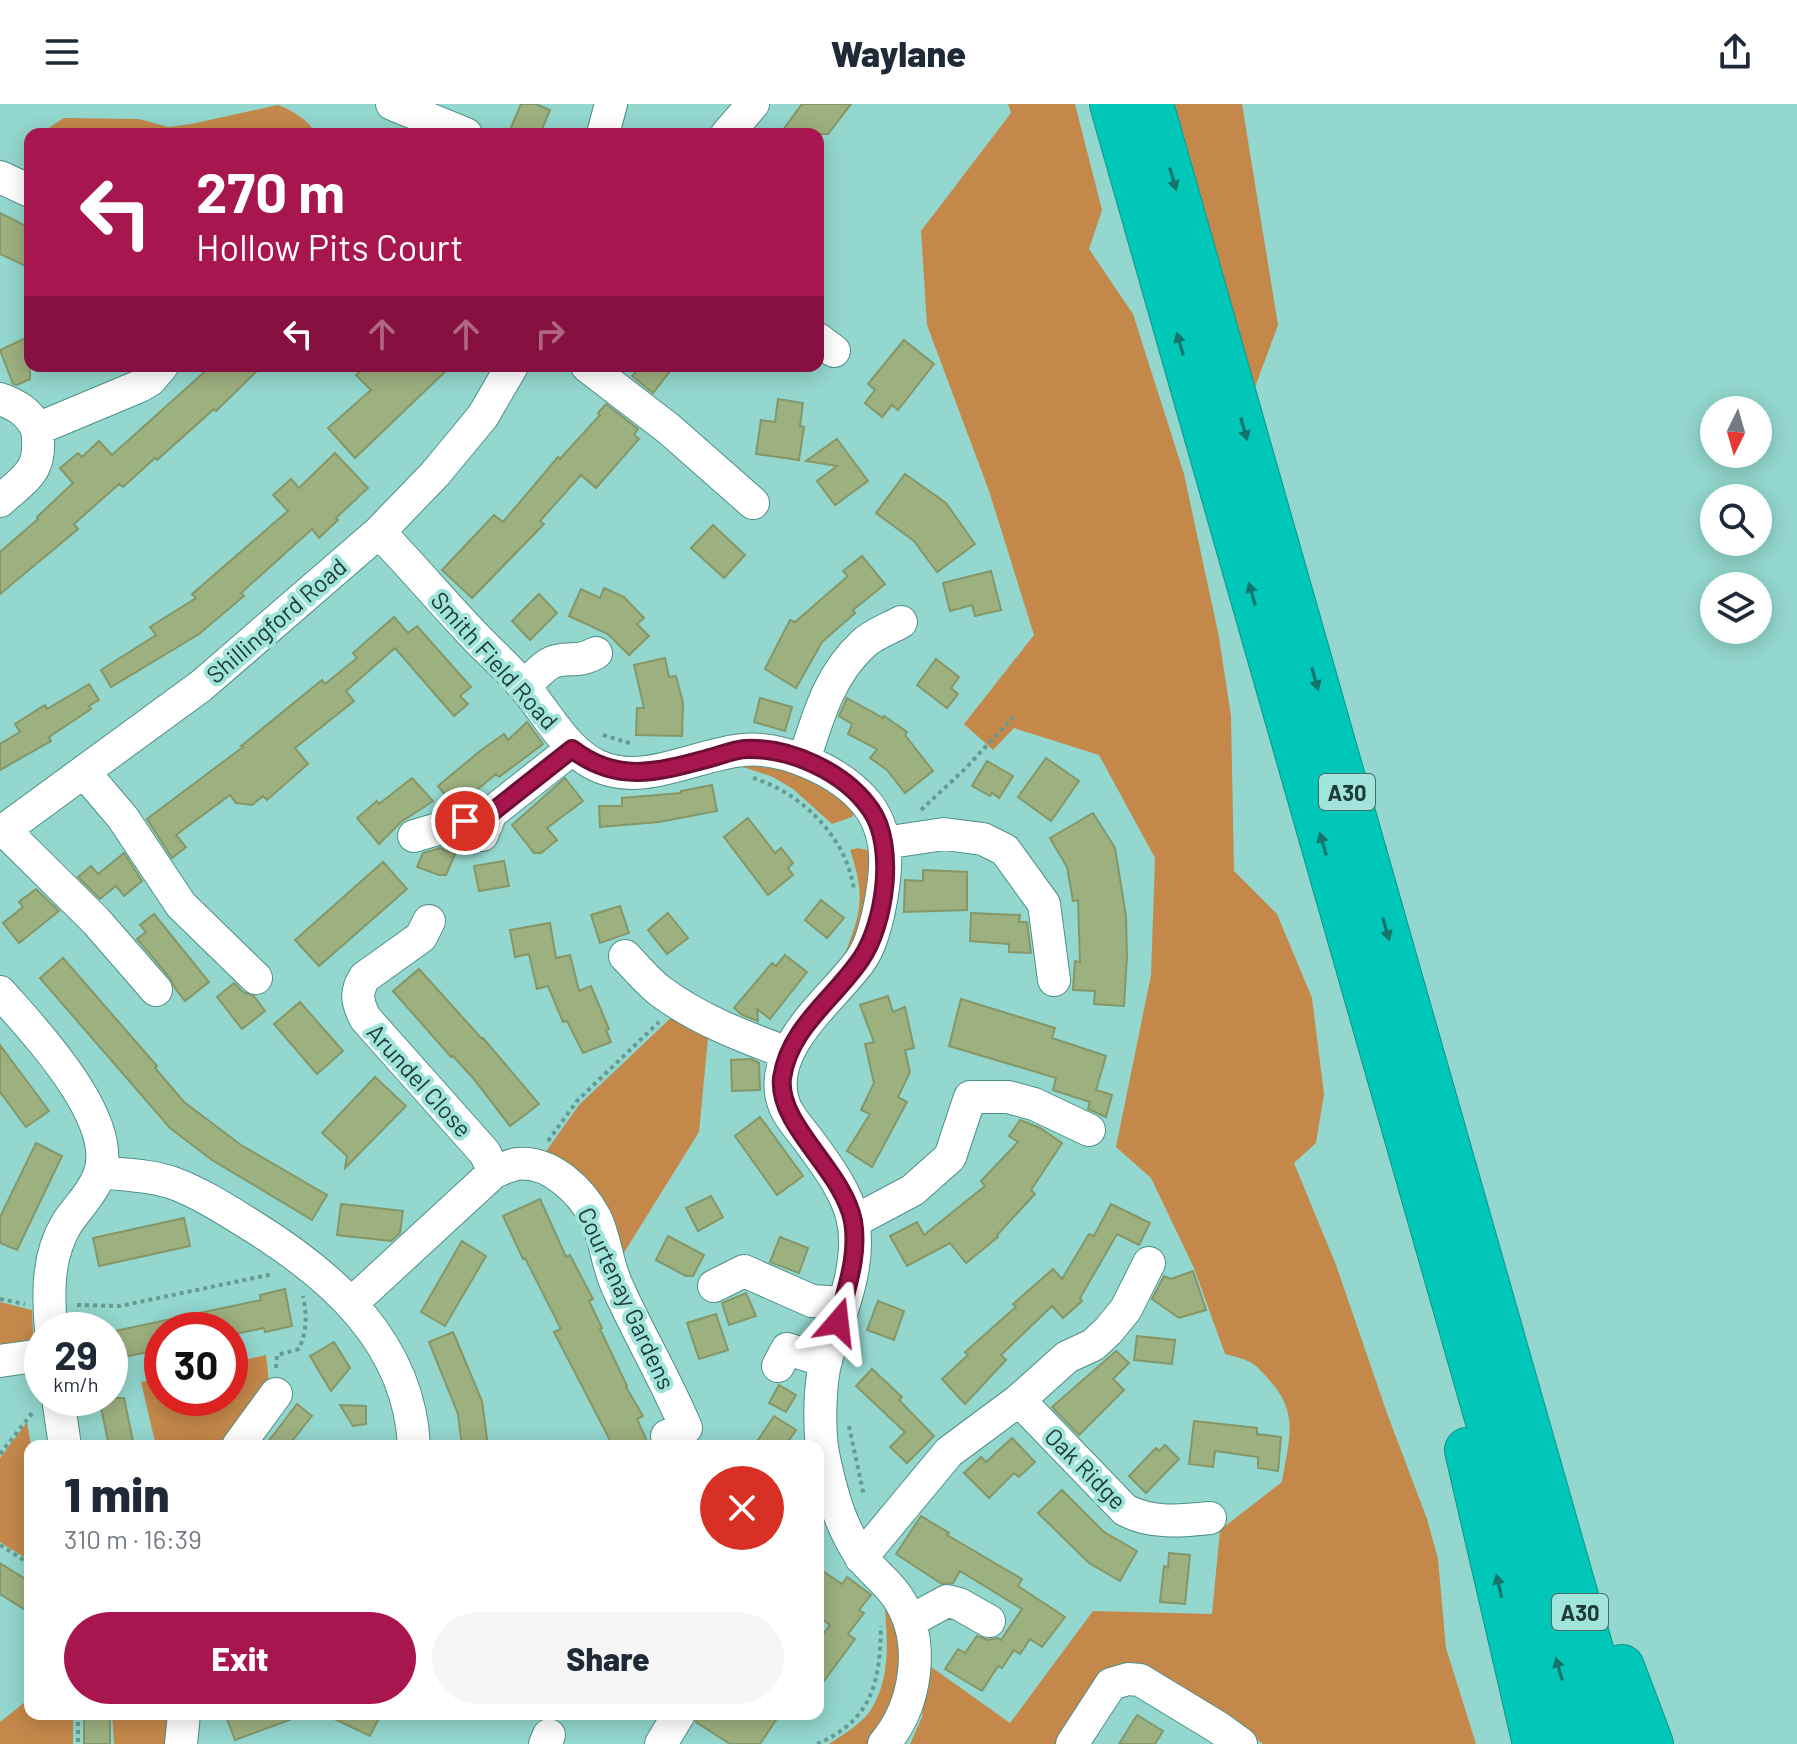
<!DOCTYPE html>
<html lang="en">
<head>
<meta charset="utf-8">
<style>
	body { margin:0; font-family:Barlow,sans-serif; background:#f6f6f7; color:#1f2937; height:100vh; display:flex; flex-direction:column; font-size:30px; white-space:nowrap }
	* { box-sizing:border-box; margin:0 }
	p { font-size:26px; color:#747a83 }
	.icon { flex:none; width:44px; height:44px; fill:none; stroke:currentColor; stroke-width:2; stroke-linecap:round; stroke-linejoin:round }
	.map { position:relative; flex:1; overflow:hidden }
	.panel { position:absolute; left:24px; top:1336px; width:800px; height:280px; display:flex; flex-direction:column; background:#fff; border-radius:16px; box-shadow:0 4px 20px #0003 }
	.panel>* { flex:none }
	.top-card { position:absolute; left:24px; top:24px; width:800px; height:244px; border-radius:16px; box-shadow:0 4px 20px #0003; background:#a81650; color:#fff; overflow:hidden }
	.needle { width:52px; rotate:185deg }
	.controls { position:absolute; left:1700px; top:292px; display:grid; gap:16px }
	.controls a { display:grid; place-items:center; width:72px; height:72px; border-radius:50%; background:#fff; box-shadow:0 4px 20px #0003; font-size:40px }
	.speed { position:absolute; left:24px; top:1208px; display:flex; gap:16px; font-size:40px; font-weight:700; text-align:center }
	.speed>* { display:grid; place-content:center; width:104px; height:104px; border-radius:50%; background:#fff; box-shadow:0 4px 20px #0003; line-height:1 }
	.speed small { font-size:20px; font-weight:400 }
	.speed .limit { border:12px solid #d22; background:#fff; color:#111 }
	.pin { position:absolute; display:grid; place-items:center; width:68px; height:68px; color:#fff; margin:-34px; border:4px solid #fff; border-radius:50%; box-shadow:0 2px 8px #0007 }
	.me { position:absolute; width:88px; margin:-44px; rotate:17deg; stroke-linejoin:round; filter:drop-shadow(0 0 6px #0008) }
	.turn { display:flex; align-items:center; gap:28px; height:168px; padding:0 40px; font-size:36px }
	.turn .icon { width:104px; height:104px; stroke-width:2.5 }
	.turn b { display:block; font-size:56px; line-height:68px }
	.lanes { display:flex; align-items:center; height:76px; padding:0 40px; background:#0003; justify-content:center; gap:40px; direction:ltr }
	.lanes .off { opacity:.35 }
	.round { display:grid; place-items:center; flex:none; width:84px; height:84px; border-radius:42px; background:#f6f6f7 }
	.overview { display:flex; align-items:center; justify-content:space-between; height:136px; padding:0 40px }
	h1 { font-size:48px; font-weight:800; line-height:60px }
	.button { display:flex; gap:16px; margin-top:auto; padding:16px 40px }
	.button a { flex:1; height:92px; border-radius:48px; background:#a81650; color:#fff; font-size:32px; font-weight:800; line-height:92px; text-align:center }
	.button a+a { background:#f6f6f7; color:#1f2937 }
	header { display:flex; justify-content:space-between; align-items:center; height:104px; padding:0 40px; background:#fff; font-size:36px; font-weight:800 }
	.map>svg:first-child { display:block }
	.green { fill:#c4884a }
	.building { fill:#9db07f; stroke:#859667; stroke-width:2 }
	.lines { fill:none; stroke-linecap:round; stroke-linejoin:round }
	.minor-casing { stroke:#4d9188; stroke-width:34 }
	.highway-casing { stroke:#0b968b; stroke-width:46 }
	.path { stroke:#669a93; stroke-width:4; stroke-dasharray:4 4; stroke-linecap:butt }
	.minor { stroke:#fff; stroke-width:32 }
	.highway { stroke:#00c7b7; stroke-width:44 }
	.oneway { fill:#13746b }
	.route-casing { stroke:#6d0e34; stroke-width:20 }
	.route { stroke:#a81650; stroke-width:14 }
	.labels { text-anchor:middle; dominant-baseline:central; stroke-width:8; stroke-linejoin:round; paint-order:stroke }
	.shield { fill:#a0e4db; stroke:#466e69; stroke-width:2 }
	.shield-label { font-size:22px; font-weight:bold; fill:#203c38 }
	.street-label { font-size:24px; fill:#203c38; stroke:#a0e4db }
</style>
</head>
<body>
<header><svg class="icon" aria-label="menu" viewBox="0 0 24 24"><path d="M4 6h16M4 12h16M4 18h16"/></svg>Waylane<svg class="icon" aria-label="share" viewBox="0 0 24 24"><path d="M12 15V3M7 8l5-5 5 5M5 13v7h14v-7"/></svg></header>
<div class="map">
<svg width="1797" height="1640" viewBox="0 0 1797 1640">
	<rect width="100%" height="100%" fill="#93d7ce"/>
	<path class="green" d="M1008 0H1075L1102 106 1089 145 1133 210 1184 370 1219 533 1231 612 1234 767 1277 810 1312 894 1324 990 1316 1039 1294 1059 1336 1161 1388 1312 1427 1415 1438 1455 1446 1544 1476 1640H1263L1219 1608 1138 1564 1059 1640H910L922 1613 927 1560 1010 1619 1093 1507 1212 1510 1220 1426 1282 1378C1288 1338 1300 1311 1271 1278 1253 1257 1252 1257 1225 1250L1194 1164 1151 1074 1116 1043 1151 871 1155 754 1099 651 1014 624 993 646 964 620 1034 531 989 387 927 221 921 127 1011 9Z
		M1175 0H1242L1278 221 1255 283Z
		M278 1C292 6 309 16 316 30H39L64 14 139 15 168 23 191 20Z
		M734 660 800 667 856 705 852 713 832 720 793 685 773 673Z
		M858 744 875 748 870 813 843 854C861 809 866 793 850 746Z
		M675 910 685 922 708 934 699 1028 620 1155 542 1053 579 1001Z
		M0 1198 32 1206 34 1249 0 1253Z
		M266 1251 270 1287 227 1342H156L141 1278 162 1274V1294H230V1259Z
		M27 1318 31 1342 30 1457 0 1438V1354Z
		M884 1494 897 1517 903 1582 868 1640H829C843 1631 864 1618 872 1604 892 1571 887 1530 884 1494Z
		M30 1594V1610H73V1640H0V1618Z
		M112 1610H171L167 1640H114Z"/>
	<path class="building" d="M521 0H536L550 6 540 30H508Z
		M802 0H851L828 30H780Z
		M0 109 30 124V164L0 150Z
		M30 232V275L17 281 13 280 0 246Z
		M904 236 934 260 898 306 892 301 882 313 865 299 875 286 868 280Z
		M211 262H262L216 307 214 305 157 356 155 354 123 383 119 380 74 420 78 425 0 490V448L38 415 37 413 73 379 60 364 78 349 82 353 99 337 112 351Z
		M366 262H451L355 354 328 324 371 286 356 271Z
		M641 262H674L653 289 632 272Z
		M778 295 803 299 800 322 804 323 799 356 756 350 761 316 775 318Z
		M606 300 638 325 634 331 639 335 596 384 581 371 540 417 544 420 472 494 442 466 494 411 503 418 558 353 560 355 600 311 598 309Z
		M837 335 868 377 835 401 817 377 837 362 806 357Z
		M335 349 368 384 336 414 338 416 319 434 312 425 241 489 244 492 199 530 111 583 101 566 156 531 150 523 196 494 192 490 288 407 273 391 291 375 299 384Z
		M905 370 946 399 975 440 937 468 914 437 876 409Z
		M713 421 745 451 724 474 691 444Z
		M862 452 885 480 853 506 855 509 822 538 796 584 765 565 790 516 795 518 848 472 843 467Z
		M991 467 1001 506 975 512 972 501 950 507 943 479Z
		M604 484 624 493 644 514 637 520 649 532 629 551 608 530 569 512 581 485 600 494Z
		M539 490 557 509 530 536 512 517Z
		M394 513 408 529 417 522 471 583 460 592 468 600 454 612 395 544 346 587 354 597 295 644 308 660 267 696 263 692 252 701 236 699 230 691 176 731 186 743 172 754 147 715 243 643 241 642 322 576 325 580 357 554 353 549Z
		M665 554 669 573 676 572 683 599 682 632 636 631 637 604H644L634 561Z
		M936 555 959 573 951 584 958 590 947 604 917 581Z
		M89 580 99 596 89 602 91 605 49 633 51 637 0 666V640L20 628 15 620 45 601 47 605Z
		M760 594 792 603 785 627 754 618Z
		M847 594 883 614 884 612 907 628 905 631 933 667 905 689 887 666 870 654 877 645 848 630 852 620 839 612Z
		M527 618 543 640 499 673 496 670 461 699 453 701 438 682 480 647 504 630 508 636Z
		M1046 654 1079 677 1051 717 1018 693Z
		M987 657 1013 672 999 694 992 689 990 692 972 682Z
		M412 674 433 697 401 718 379 740 357 714 377 697 379 700Z
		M565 674 583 697 547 724 557 736 541 749H534L512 721Z
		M712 681 717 707 659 718 600 723 599 702H622V694L681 689V687Z
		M1093 709 1115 744 1126 812 1127 852 1124 902 1094 900 1095 887 1073 886 1075 857 1080 858 1078 796 1073 797 1067 763 1050 734Z
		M748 714 775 749 781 744 793 759 788 764 793 771 768 791 724 733Z
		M440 744 455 750 446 771H439L417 763 423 749Z
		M124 749 142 777 124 792 116 782 100 795 78 773 91 762 98 770Z
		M504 757 509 782 479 787 474 762Z
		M383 758 407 785 319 862 295 836Z
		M923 766 967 768V806L904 808 905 776 923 777Z
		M36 785 59 807 19 839 3 819 23 803 19 798Z
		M821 796 844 814 827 834 805 816Z
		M620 802 629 829 600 839 591 811Z
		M668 809 688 834 667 850 648 826Z
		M971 809 1020 811 1019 818H1027L1031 849 1009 848V840L970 837Z
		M154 810 209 878 185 897 175 884 170 874 137 835 146 828 140 821Z
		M550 819 556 854 570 851 579 887 591 882 609 925 606 926 611 938 583 949 567 917 563 918 548 882 537 885 529 850 515 853 510 826Z
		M785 851 807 868 770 915 757 905 758 917 742 911 734 904 772 859 776 862Z
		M63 854 157 962 155 964 184 998 241 1041 327 1091 312 1116 212 1056 170 1024 40 874Z
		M419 865 482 935 483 934 539 1000 510 1022 473 974 453 952 451 953 393 887Z
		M234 879 243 888 254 892 265 907 242 925 217 893Z
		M888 892 893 908 905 903 914 944 905 946 910 968 898 993 907 998 872 1063 847 1047 870 1010 861 1006 874 979 865 940 874 938 860 901Z
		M961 895 1055 924 1052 934 1106 952 1096 986 1112 991 1106 1013 1088 1005 1090 998 1053 986 1056 974 949 942Z
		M300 898 343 947 317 970 274 920Z
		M0 941 49 1007 26 1023 0 988Z
		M751 955 759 959 760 986 732 987 731 956Z
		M375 973 406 1002 345 1064 347 1052 322 1029Z
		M760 1013 803 1072 777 1091 735 1032Z
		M1020 1016 1040 1024 1062 1039 1031 1086 1035 1090 997 1131 998 1133 966 1159 950 1139 907 1162 890 1132 917 1118 924 1131 985 1082 981 1077 1018 1038 1009 1032Z
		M36 1039 62 1052 17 1146 0 1139V1113Z
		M711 1092 723 1113 698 1127 686 1104Z
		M540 1095 566 1153 570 1151 593 1195 589 1197 602 1224 600 1225 627 1282 626 1283 643 1312 637 1315 649 1342H613L554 1228 561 1225 525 1154 523 1155 503 1112Z
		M341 1100 403 1107 400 1129 391 1137 337 1131Z
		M1111 1100 1150 1119 1139 1141 1117 1130 1080 1194 1082 1197 1063 1214 1052 1202 1001 1251 1006 1256 965 1300 942 1275 968 1251 965 1248 1016 1203 1013 1200 1053 1165 1062 1175 1089 1130 1094 1132Z
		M184 1114 190 1142 99 1162 93 1134Z
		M668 1132 704 1151 693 1172H686L656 1156Z
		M780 1133 808 1144 799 1169 770 1158Z
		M462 1137 486 1152 445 1222 421 1208Z
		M1193 1167 1206 1206 1179 1214 1152 1195 1164 1172 1171 1175Z
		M285 1185 292 1222 265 1228 264 1224 230 1231V1226H162V1245L110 1256V1228L261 1196 260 1191Z
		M746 1189 756 1212 729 1221 722 1199Z
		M878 1197 904 1207 894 1236 867 1226Z
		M716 1210 728 1246 699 1255 687 1219Z
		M453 1228 482 1297 488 1342H462L458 1310 429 1238Z
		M1137 1232 1175 1236 1172 1260 1134 1256Z
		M334 1238 350 1264 331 1287 310 1252Z
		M1116 1247 1129 1259 1113 1275 1124 1286 1079 1331 1052 1303Z
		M872 1265 902 1293 899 1296 934 1332 907 1359 890 1343 905 1328 856 1282Z
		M779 1281 796 1291 786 1308 769 1299Z
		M99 1294H124L134 1342H109Z
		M297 1300 312 1312 288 1342H265Z
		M340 1301 366 1302V1320L353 1322Z
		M774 1312 796 1326 785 1342H754Z
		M1194 1317 1257 1324V1330L1281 1333 1278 1367 1258 1364V1353L1215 1347 1213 1363 1189 1360Z
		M1012 1334 1035 1358 1019 1373 1014 1369 989 1394 964 1369 981 1353 986 1358Z
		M1165 1341 1179 1355 1146 1389 1129 1372 1156 1344 1159 1347Z
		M1062 1386 1104 1428 1137 1447 1120 1477 1089 1459 1038 1409Z
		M921 1412 949 1429 947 1431 1022 1475 1018 1482 1065 1513 1042 1543 1030 1535 1020 1550 1014 1546 1002 1564 998 1562 982 1587 945 1565 958 1545 965 1549 977 1532 988 1536 998 1534 1001 1536 1022 1505 960 1467 953 1479 942 1480 896 1450Z
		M1169 1449 1190 1451 1185 1500 1160 1498 1164 1462 1168 1464Z
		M0 1459 30 1478V1509L0 1490Z
		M818 1464 842 1480 847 1473 871 1491 859 1506 864 1509 848 1530 855 1535 818 1585V1537L830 1521 818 1512Z
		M84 1610H110V1640H84Z
		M225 1610H300V1612L235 1636Z
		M324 1610H381L370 1632Z
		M698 1610H780L760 1640H730L696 1618Z
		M1137 1611 1163 1627 1155 1640H1119Z"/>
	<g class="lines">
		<defs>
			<path id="minor" d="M392 0 466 30
				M603 30 611 0
				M727 30 753 0
				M0 73 30 87
				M818 235 834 247
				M587 262 669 325 753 399
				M0 295C17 301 29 308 37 325
				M0 397C28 372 43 366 37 325L140 282 150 276 162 262
				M379 428C409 459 438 493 468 525 486 545 508 563 525 584 548 610 565 647 598 662 644 683 697 650 743 646 782 642 836 666 862 694 893 727 887 770 878 811 874 827 870 843 860 857 832 896 762 947 785 1003 791 1016 801 1026 809 1037 826 1060 847 1088 853 1116 862 1161 840 1210 827 1252 819 1279 818 1332 825 1359 832 1391 841 1423 860 1451 871 1467 888 1478 898 1494 927 1538 916 1602 884 1640
				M525 583C533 574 544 560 556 557 574 553 577 559 596 549
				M804 656C818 613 829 571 863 540 873 530 889 525 901 518
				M84 668 123 714 181 801 256 874
				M4 726 96 817 156 886
				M0 729 201 582 379 428 435 370 483 312 512 262
				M482 731 491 709 572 645
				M414 732 465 717 487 720
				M884 739 944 730 983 735 1005 746 1044 800 1054 876
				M429 817 421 833 365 873C355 888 357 898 365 914L485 1049 494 1068
				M625 852C636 863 647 877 660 887 697 915 744 933 788 949
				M0 888C34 927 123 1019 98 1074 91 1091 77 1104 67 1119 47 1152 48 1189 51 1226
				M100 1068C124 1071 150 1071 173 1079 200 1089 225 1105 249 1120 332 1171 409 1238 414 1342
				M853 1118 913 1086 950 1053 970 993H1008L1034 1000 1089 1026
				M714 1182 744 1167 812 1197 843 1199
				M352 1199 494 1068C502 1065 510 1061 517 1060 550 1056 581 1087 595 1113 606 1135 607 1162 618 1184 639 1231 666 1276 686 1324L667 1332
				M0 1257 42 1251
				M778 1262 787 1245 826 1257
				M58 1294 65 1342
				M1019 1296 1067 1253 1093 1241 1108 1227 1126 1205 1149 1159
				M238 1342 276 1290
				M861 1454 949 1348 1019 1296 1125 1406C1151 1420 1181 1417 1210 1414
				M910 1517 947 1497 959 1500 989 1517
				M181 1640 184 1610
				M545 1640 549 1631
				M661 1640 679 1610
				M1072 1640 1111 1580 1128 1575 1140 1576 1219 1624 1241 1640"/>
			<path id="highway" d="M1112 0 1580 1640
				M1151 0 1618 1640
				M1467 1346 1535 1640
				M1622 1563 1651 1640"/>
		</defs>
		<use href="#minor" class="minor-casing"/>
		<use href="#highway" class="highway-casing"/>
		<path class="path" d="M603 631 633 640
			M753 674C802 689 847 734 854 786
			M921 706 965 665 1015 611
			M548 1037 577 997 659 918
			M0 1195 25 1200
			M77 1201 120 1202 273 1170
			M276 1264 277 1251 299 1245C307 1227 307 1211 303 1192
			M849 1322 864 1392
			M0 1350 33 1308
			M0 1441 30 1460
			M78 1610V1640
			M817 1640C873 1616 880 1577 881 1522"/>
		<use href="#minor" class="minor"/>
		<use href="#highway" class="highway"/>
	</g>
	<defs><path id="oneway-solid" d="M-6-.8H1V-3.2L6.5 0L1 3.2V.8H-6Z" transform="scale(2)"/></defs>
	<g class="oneway">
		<use href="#oneway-solid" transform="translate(1173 75) rotate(74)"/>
		<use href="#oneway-solid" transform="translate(1180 240) rotate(-106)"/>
		<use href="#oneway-solid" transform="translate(1244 325) rotate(74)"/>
		<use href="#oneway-solid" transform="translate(1252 490) rotate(-106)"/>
		<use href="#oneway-solid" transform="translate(1315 575) rotate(74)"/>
		<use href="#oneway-solid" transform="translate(1323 740) rotate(-106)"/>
		<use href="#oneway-solid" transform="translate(1386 825) rotate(74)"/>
		<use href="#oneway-solid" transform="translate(1499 1482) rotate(-103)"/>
		<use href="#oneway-solid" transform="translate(1559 1565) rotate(-106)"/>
	</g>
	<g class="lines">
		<defs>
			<path id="route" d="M465 717 487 720 491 709 572 645C617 680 658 668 710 654 721 651 733 646 745 645 790 643 845 668 871 706 896 742 885 820 861 855 834 895 789 924 782 974 777 1021 843 1066 853 1117 859 1152 846 1185 838 1218"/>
		</defs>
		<use href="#route" class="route-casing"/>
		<use href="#route" class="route"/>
	</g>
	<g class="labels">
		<g class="shield">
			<rect x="1319" y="670" width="56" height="36" rx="6"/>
			<rect x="1552" y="1490" width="56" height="36" rx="6"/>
		</g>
		<g class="shield-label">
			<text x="1347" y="688">A30</text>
			<text x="1580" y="1508">A30</text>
		</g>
		<g class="street-label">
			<text transform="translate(276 516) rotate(-41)">Shillingford Road</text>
			<text transform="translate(495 556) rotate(48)">Smith Field Road</text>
			<text transform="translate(420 976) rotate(48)">Arundel Close</text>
			<text transform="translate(627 1194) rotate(65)">Courtenay Gardens</text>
			<text transform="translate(1086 1364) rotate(45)">Oak Ridge</text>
		</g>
	</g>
</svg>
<div class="controls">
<a><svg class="needle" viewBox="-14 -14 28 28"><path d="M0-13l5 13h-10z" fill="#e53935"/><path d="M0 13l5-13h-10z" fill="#747a83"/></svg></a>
<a><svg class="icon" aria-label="search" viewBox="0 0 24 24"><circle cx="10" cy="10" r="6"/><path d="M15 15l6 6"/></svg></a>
<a><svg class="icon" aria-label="layers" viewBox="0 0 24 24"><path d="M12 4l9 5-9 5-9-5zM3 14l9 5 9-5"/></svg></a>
</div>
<div class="speed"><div>29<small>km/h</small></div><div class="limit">30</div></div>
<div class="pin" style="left:465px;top:717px;background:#d93025"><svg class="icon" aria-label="arrive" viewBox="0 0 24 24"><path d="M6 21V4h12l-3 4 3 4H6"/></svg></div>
<svg class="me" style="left:838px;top:1218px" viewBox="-20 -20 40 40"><path d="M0-17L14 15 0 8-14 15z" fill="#a81650" stroke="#fff" stroke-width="4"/></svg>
<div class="top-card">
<div class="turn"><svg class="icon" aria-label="left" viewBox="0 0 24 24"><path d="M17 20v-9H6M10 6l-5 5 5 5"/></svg><div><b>270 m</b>Hollow Pits Court</div></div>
<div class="lanes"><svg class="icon" aria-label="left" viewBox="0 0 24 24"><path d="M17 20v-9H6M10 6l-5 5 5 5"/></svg><svg class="icon off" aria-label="ahead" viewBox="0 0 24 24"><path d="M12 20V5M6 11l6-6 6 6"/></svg><svg class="icon off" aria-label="ahead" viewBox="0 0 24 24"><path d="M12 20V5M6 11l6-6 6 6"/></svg><svg class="icon off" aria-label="right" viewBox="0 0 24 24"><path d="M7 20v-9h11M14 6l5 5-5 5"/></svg></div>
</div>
<section class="panel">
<div class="overview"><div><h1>1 min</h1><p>310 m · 16:39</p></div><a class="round" style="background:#d93025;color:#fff"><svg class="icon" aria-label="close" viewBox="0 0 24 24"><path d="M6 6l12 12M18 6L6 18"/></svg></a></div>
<div class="button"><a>Exit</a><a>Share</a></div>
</section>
</div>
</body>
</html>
